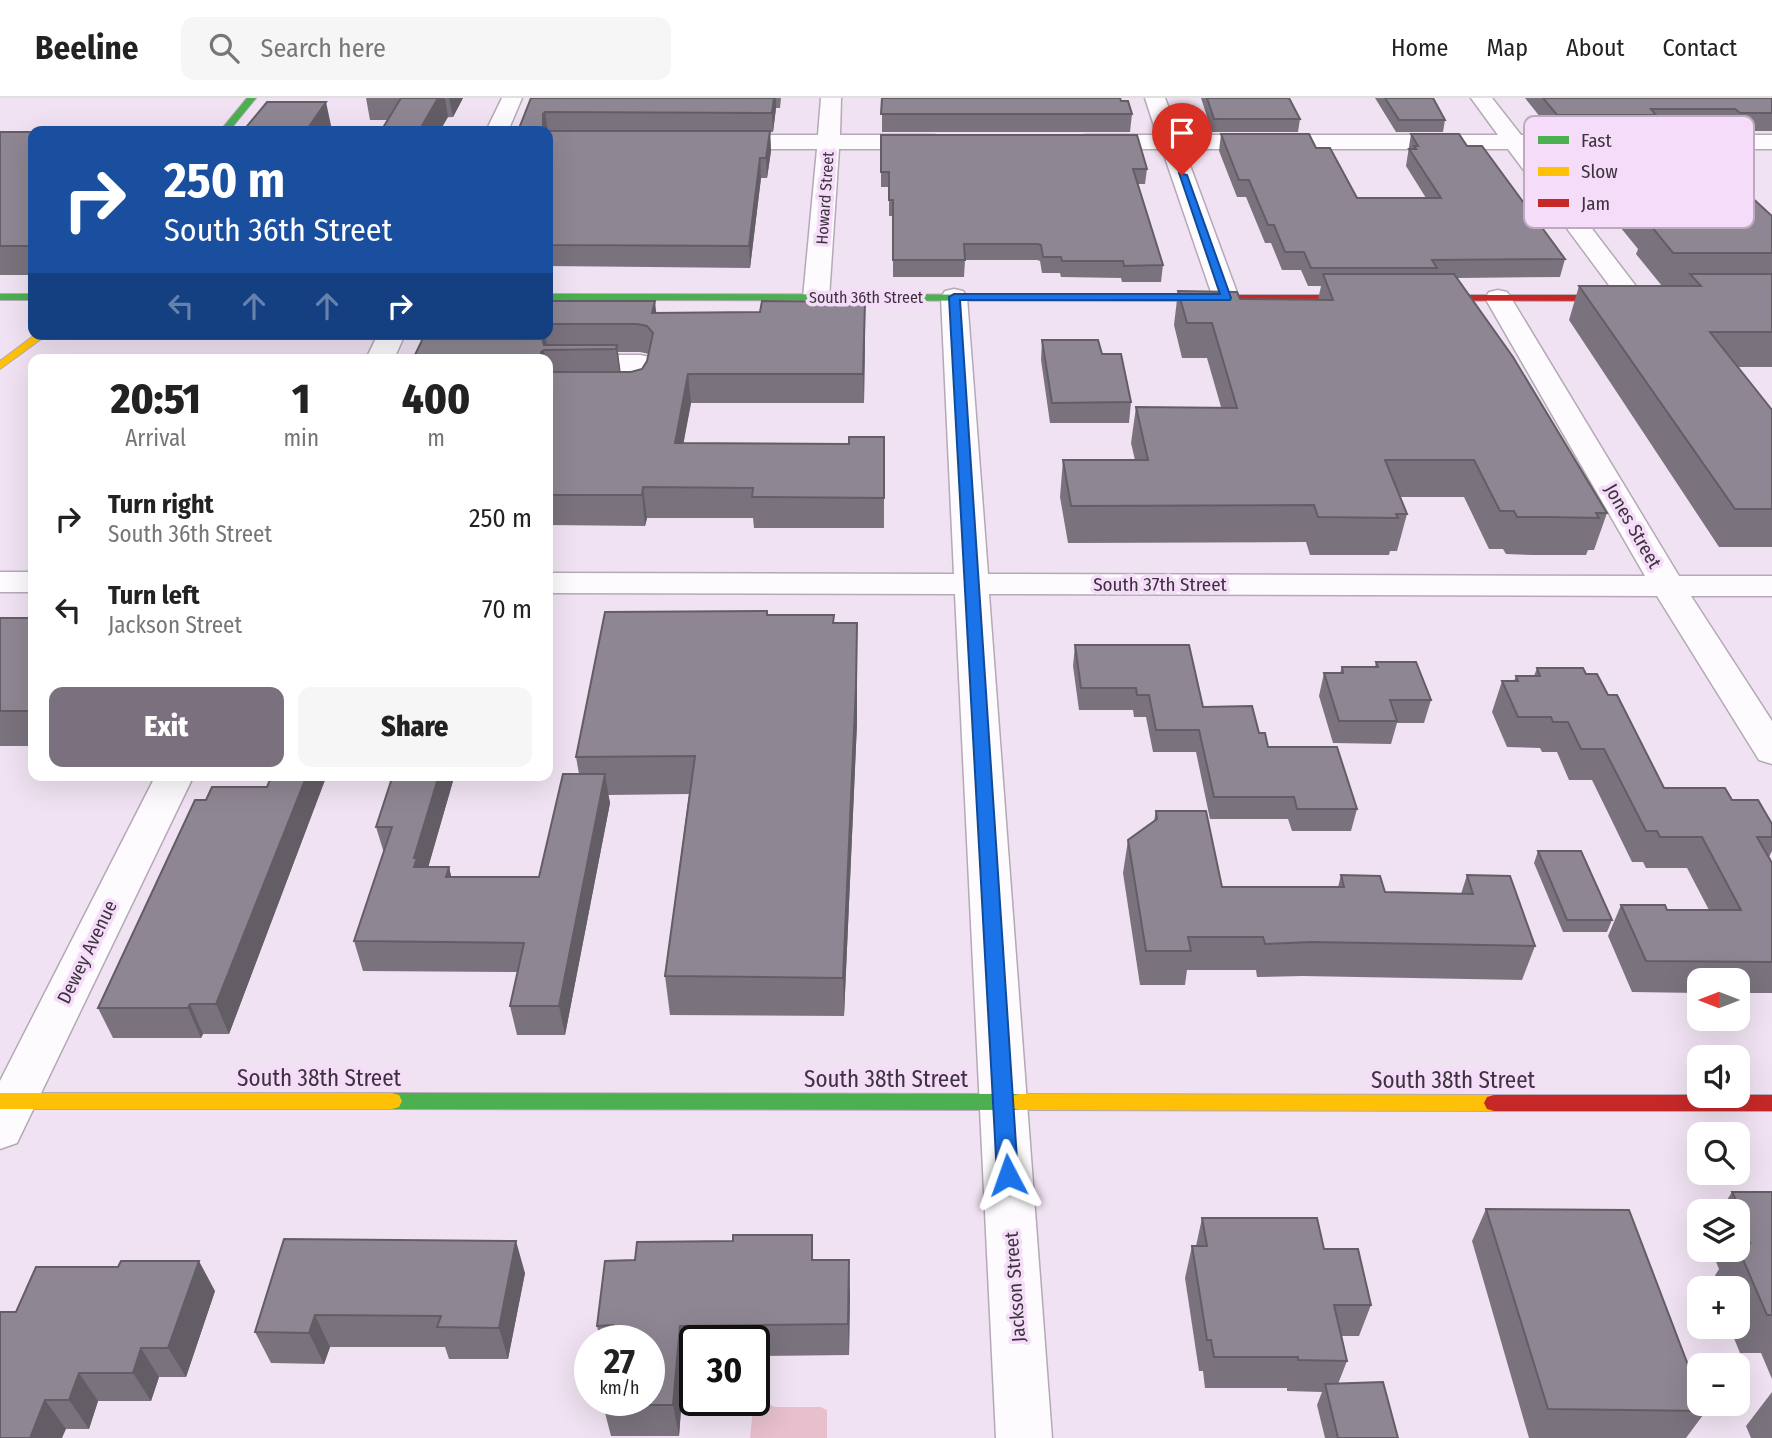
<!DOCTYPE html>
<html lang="en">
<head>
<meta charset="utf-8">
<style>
	body { margin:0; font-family:"Fira Sans Condensed",sans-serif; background:#f6f6f6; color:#222; height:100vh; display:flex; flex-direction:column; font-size:26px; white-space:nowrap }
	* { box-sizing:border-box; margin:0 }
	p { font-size:23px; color:#767676 }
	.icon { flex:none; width:38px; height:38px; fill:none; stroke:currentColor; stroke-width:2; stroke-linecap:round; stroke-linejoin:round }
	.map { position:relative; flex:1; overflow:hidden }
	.details { position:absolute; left:28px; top:256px; width:525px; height:427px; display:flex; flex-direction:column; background:#fff; border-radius:14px; box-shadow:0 7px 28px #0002 }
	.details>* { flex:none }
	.hud { position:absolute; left:28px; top:28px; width:525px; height:214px; border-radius:14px; box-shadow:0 7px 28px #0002; background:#1a4fa0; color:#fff; overflow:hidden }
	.needle { width:46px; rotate:270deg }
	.tools { position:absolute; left:1687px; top:870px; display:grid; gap:14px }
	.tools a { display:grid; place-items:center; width:63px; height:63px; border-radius:14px; background:#fff; box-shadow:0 7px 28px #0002; font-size:35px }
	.speed { position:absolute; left:574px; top:1227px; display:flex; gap:14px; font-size:35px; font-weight:700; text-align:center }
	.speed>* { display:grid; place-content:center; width:91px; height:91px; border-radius:50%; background:#fff; box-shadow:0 7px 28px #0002; line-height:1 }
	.speed small { font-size:18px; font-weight:400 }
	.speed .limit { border:4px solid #111; border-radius:10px; background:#fff; color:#111 }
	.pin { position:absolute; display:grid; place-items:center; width:60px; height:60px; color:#fff; margin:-72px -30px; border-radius:50% 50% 50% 0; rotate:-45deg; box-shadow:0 0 7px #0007 }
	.pin .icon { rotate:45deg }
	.me { position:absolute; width:77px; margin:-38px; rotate:356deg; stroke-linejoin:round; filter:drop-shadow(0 0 5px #0008) }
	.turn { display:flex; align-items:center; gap:24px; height:147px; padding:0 21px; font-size:32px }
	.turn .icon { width:91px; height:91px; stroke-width:2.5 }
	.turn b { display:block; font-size:49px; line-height:60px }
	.lanes { display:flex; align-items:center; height:66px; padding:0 21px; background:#0003; justify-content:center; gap:35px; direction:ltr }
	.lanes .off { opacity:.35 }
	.eta { display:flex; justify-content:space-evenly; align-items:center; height:119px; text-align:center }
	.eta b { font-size:42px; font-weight:800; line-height:49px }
	.cta { display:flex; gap:14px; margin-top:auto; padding:14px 21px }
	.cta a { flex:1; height:80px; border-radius:14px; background:#7b707d; color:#fff; font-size:28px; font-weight:800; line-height:80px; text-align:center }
	.cta a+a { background:#f6f6f6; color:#222 }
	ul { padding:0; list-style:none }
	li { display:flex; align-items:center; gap:21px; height:91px; padding:0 21px }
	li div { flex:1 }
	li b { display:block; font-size:26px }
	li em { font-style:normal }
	header { display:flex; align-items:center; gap:42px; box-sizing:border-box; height:98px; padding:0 35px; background:#fff; border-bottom:2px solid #e0e0e0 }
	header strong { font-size:33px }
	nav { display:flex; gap:38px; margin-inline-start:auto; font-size:24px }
	.search { width:490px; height:63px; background:#f6f6f6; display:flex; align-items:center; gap:18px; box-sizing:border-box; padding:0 24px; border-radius:14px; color:#767676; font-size:26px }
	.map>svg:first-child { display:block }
	.green { fill:#e8bfcd }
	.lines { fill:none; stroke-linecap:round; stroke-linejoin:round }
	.street-casing { stroke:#b4a9b6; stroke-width:3 }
	.fast-casing { stroke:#b4a9b6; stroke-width:2 }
	.slow-casing { stroke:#b4a9b6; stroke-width:2 }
	.jam-casing { stroke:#b4a9b6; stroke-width:2 }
	.street { fill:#fdfbfd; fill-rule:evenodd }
	.fast { fill:#4caf50; fill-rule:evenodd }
	.slow { fill:#ffc107; fill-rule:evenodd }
	.jam { fill:#c62828; fill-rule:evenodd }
	.wall { fill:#7a737e; fill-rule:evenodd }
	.shaded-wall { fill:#635e66 }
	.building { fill:#8e8692; stroke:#635e66; stroke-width:2 }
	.route { fill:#1a73e8; stroke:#114b97; stroke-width:2 }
	.labels { text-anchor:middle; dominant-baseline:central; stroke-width:7; stroke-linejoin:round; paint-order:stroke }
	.far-street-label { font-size:16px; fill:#3c333e; stroke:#f5dcf8 }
	.street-label { font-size:19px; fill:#3c333e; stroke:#f5dcf8 }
	.near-street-label { font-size:23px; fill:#3c333e; stroke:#f5dcf8 }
	.key { fill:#f5dcf8; stroke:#bea9c0; stroke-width:2 }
	.key-label { font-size:19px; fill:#3c333e }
</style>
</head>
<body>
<header>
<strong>Beeline</strong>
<div class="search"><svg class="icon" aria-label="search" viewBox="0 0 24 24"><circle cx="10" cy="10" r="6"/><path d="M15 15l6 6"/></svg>Search here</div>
<nav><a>Home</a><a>Map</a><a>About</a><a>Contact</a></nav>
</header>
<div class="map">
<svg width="1772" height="1340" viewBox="0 0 1772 1340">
	<rect width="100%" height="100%" fill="#f0e2f2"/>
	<path class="green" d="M765 1284 770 1288V1307L775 1309H820L827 1312V1340H750L755 1290 756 1285Z"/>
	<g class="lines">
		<defs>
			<path id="street" d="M502 0H522L508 33H486Z
				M821 0H841L840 37H934L942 39 945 44 942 49 934 51H839L829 200 825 206 816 208 807 206 803 200 817 51H718L710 49 707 44 710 39 718 37H818Z
				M1145 0H1165L1179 37H1498L1471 0H1492L1521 37H1772V51H1531L1645 200 1641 206 1632 208 1623 206 1508 51H1184L1239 200 1235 206 1226 208 1217 206 1213 200 1162 51H1085L1077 49 1074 44 1077 39 1085 37H1157Z
				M954 191 963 193 967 199 988 476 1645 478 1485 200 1489 194 1498 192 1507 194 1511 200 1679 478H1772V498H1691L1772 623V666L1759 662 1657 498 989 496 1052 1340H996L955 496 548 495V475L954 476 941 199 945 193Z
				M378 236H405L394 261H366Z
				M548 257H640L650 259 654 265 648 291 644 297 634 300H548V283L622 282 624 273H548V261H537Z
				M0 474H33V494H0Z
				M156 677H194L17 1045 0 1051V983Z"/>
			<path id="fast" d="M247 0H256L229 33H220Z
				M0 196H33V202H0Z
				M548 196 1200 197 1205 200 1200 203 548 202Z
				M392 995 1019 996 1026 998 1029 1004 1026 1010 1019 1012 392 1011 385 1009 382 1003 385 997Z"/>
			<path id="slow" d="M36 236H48L0 271V263Z
				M0 995H392L399 997 402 1003 399 1009 392 1011H0Z
				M1019 996 1494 997 1501 999 1504 1005 1501 1011 1494 1013 1019 1012 1012 1010 1009 1004 1012 998Z"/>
			<path id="jam" d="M1200 197H1627L1632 200 1627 203 1196 202 1195 200Z
				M1494 997H1772V1013H1494L1487 1011 1484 1005 1487 999Z"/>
		</defs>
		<use href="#street" class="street-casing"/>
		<use href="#fast" class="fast-casing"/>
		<use href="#slow" class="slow-casing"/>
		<use href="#jam" class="jam-casing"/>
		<use href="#street" class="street"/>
		<use href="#fast" class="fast"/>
		<use href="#slow" class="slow"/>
		<use href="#jam" class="jam"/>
	</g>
	<path class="wall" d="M366 0H463L453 19 388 22H370Z
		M531 0H781L780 10H776L773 34H770L771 53 767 80H761L750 170 548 168V33Z
		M882 0 1121 3 1132 16 1130 34H882Z
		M1201 0H1289L1300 21 1298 34H1212Z
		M1375 0H1433L1445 22 1443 34H1396Z
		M1525 0H1772V33H1734L1729 29H1685L1707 50 1705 56 1772 118V269H1738L1772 312V449H1719L1569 222 1579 188H1662L1636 156 1638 151 1569 66 1570 64 1568 62 1570 56 1567 53 1573 34H1552Z
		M0 34H33V177H0Z
		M1221 36 1316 50 1357 100H1426L1406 68 1411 36 1467 48 1565 161 1560 179 1457 180 1607 415 1594 452H1588L1586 457H1534L1506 456 1503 451H1489L1464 399H1400L1407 416 1397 453H1390L1389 457H1310L1306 444 1068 445 1060 399 1063 362H1135L1131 345 1136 309H1221L1207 260H1182L1174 227 1178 193 1240 201 1318 202 1321 188H1308L1301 172H1282L1271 145H1265L1246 99H1237L1219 53Z
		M881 37 1147 71 1145 86H1138L1163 167 1161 184H1122L1121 180 1061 179 1060 175H1042L1040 163 1037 162H965L964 179H893V118H889V89H881Z
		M548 203 656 215 865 232 864 305H691L683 345 849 346 884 339V430H754L753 420H647L645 428 548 427V261H413L425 236H548ZM618 254H640L649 256 647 263 642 271 631 274H620Z
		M1042 242 1102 256 1131 304 1129 325H1050L1041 262Z
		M767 513 768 517 834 525 857 562V625L844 918 670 917 665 878 689 696 608 697 610 705 565 937H517L510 908 518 874 363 873 354 843 384 755 376 729 392 683 325 682 229 936H203L201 940H113L98 910 206 702 267 689 272 677H486L485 683H453L428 769H449L451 779H539L579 676 576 659Z
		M0 520H33V648H0Z
		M1075 547 1259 635 1268 649 1357 711 1351 733H1292L1288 721H1210L1196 654H1153L1146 619H1134L1133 612H1079L1073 568Z
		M1376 564 1431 602 1424 625H1397L1391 646 1333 645 1319 598 1324 575H1340L1342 569H1375Z
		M1537 570 1586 576 1608 597 1664 690 1732 702 1772 726V753L1769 759 1772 765V895H1738V882H1699V895L1632 894 1608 838 1621 807 1667 812H1709L1687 770H1646L1643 764H1632L1592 682H1569L1557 654H1542L1540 650 1507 649 1492 614 1502 583H1514L1516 578H1534Z
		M1156 713 1222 789H1338L1341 777 1385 794 1461 796 1467 777 1535 848 1522 882 1303 878 1257 879 1256 872H1187L1185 887H1140L1123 775 1128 742 1154 723Z
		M1538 753 1612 822 1607 834H1563L1534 765Z
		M1732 1094H1772V1281L1761 1255H1740L1729 1228H1738V1190H1713L1711 1184 1719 1171 1712 1154 1713 1152H1738V1113H1720Z
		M1486 1111 1706 1313 1686 1340H1529L1472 1143Z
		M1202 1120 1324 1151 1371 1207 1359 1238H1342L1347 1263 1338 1286 1398 1340H1325L1317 1307 1322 1294 1287 1293V1290H1205L1203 1273H1199L1185 1180 1192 1148H1196Z
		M812 1137 813 1162 850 1195 849 1257 754 1258V1242H695V1259H685L679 1338H611L603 1307 649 1242H600L597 1228 635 1162 733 1143Z
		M284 1141 525 1175 508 1261H449L445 1249H330L324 1266 271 1265 255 1234Z
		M215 1193 186 1279H159L151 1303H98L89 1331H66L0 1340 16 1214Z
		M1772 1294V1340H1751L1746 1328Z"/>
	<path class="shaded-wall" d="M438 0H445L448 19 440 33H419Z
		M449 0H463L453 19Z
		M774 0H776V10L773 34 772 15Z
		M326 4 332 32 331 33H306Z
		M545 14 548 33H543V16Z
		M770 33 771 53 767 80 766 60Z
		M760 60 761 80 750 170 749 148Z
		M655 203 658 231 652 215Z
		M865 204V232L864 305 863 276Z
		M530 236H545L548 252H544L545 261H541Z
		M617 247 621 276 620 279 616 251Z
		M688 276 691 305 678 375 675 345Z
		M643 389 647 420 645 428 642 397Z
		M857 525V625L844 918 843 880Z
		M605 676 610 705 565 937 559 908Z
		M307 677H324L325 682 229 936 216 906Z
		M439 677H452L453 683 424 784 414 769V760Z
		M449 769 456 799 446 779Z
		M190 906 203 936 201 940 188 910Z
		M516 1143 525 1175 508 1261 499 1230Z
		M849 1162 850 1195 849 1257 848 1226Z
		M199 1163 215 1193 186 1279 168 1250Z
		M315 1217 330 1249 324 1266 309 1235Z
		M680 1228 685 1259 679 1338 673 1307Z
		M141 1250 159 1279 151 1303 133 1275Z
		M79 1275 98 1303 89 1331 69 1302Z
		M45 1302 66 1331 62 1340H30Z"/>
	<path class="building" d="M401 0H438L419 33H381Z
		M531 0H774L772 15 545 14 543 16V30L545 33H770L766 60H760L749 148 548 147V33H518Z
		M882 0H1120L1121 3H1128L1132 16H881Z
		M1207 0H1289L1300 21H1214Z
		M1385 0H1433L1445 22H1399Z
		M1543 0H1772V15H1740L1735 11H1651L1656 17H1557Z
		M267 4H326L306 33H243Z
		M1576 22 1678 23 1707 50H1698L1772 118V155H1673L1647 123H1652L1578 35H1580L1577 31H1583Z
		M0 34H33V148H0Z
		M1221 36H1309L1316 50H1330L1357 100H1441L1409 51H1416L1414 48H1418L1411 36H1459L1467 48H1482L1565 161 1432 162 1437 170H1311L1304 154H1285L1274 127H1268L1249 82H1239Z
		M881 37H1137L1147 71H1133L1163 167 1124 168 1123 163H1062L1061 159H1043L1041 147 1038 146H964L965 162H893V102H889V74H881Z
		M1323 176H1454L1513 259 1607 415H1596L1599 420 1546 419H1517L1514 413H1500L1474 362H1385L1407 416H1396L1398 420 1318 419 1314 407 1071 408 1063 362H1148L1136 309 1237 310 1212 225H1187L1178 193 1237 194 1240 201 1333 202Z
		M1690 176H1772V234H1710L1772 312V411H1735L1579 188H1701Z
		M548 203H655L652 215 760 214 762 203 865 204 863 276H688L675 345 849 346V339H884V400L752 399 753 390 643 389 642 397H548V274H631L642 271 647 263 653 235 647 228 637 226H548Z
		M425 236H541L544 247H617L616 251 544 252 541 254V261H413Z
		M1042 242H1098L1102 256H1121L1131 304 1052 305Z
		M767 513V517H834L833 525H857L856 588 843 880 665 878 695 658 576 659 605 514Z
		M0 520H33V613H0Z
		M1075 547H1189L1203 609 1252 608 1259 635H1265L1268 649H1337L1357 711H1297L1294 699H1214L1199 632H1156L1149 597H1137L1136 590H1081Z
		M1376 564H1416L1431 602H1390L1397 623H1339L1324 575H1343L1342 569H1378Z
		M1537 570H1583L1586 576H1597L1608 597H1617L1664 690H1725L1732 702H1758L1772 726V739H1757L1772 765V864L1646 863 1621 807H1665L1667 812H1741L1702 739H1660L1657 733H1646L1604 651H1581L1568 624H1553L1551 619H1518L1502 583H1518L1516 578H1540Z
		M563 676H605L559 908H510L524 845 354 843 392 729H376L393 677H439L414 760H417L414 769H449L446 779H539Z
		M272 677H307L216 906H190L188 910H98L195 702H206L212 689H267Z
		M1156 713H1206L1222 789H1344L1341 777 1380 778 1385 794 1473 796 1467 777 1510 778 1535 848 1312 844 1265 846 1263 839H1188L1191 853H1146L1128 742 1157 721Z
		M1538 753H1581L1612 822H1567Z
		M1732 1094H1772V1217H1767L1738 1150V1145H1750L1738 1119V1115H1742Z
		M1486 1111 1629 1112 1699 1296V1306H1703L1706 1313 1548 1311Z
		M1202 1120H1317L1324 1151H1358L1371 1207H1334L1347 1263 1298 1262V1259H1214L1211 1242H1207L1192 1148H1207Z
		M733 1137H812V1162H849L848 1226 680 1228 673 1307H603L604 1302H649V1242H611L613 1227 597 1228 605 1163 635 1162 637 1144 733 1143Z
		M284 1141 516 1143 499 1230 437 1229 441 1218 315 1217 309 1235 255 1234Z
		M121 1163H199L168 1250H141L133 1275H79L69 1302H45L30 1340H0V1214H16L36 1169H118Z
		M1383 1284 1398 1340H1338L1325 1286Z"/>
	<path class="route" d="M1179 75 1187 77 1231 200 1230 202H960L1018 1077 1015 1083 1008 1086 1000 1083 997 1077 949 199 954 196H1220Z"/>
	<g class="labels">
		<g class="far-street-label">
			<text transform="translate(825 100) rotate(-86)">Howard Street</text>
			<text x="866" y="199">South 36th Street</text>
		</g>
		<g class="street-label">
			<text transform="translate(1633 428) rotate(60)">Jones Street</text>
			<text x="1160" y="486">South 37th Street</text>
			<text transform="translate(87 854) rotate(-64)">Dewey Avenue</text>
			<text transform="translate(1015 1189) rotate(-94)">Jackson Street</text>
		</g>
		<g class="near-street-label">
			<text x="319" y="980">South 38th Street</text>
			<text x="886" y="981">South 38th Street</text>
			<text x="1453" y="982">South 38th Street</text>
		</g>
	</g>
	<rect x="1524" y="18" width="230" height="112" rx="10" class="key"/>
	<rect x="1538" y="38" width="31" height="8" fill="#4caf50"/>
	<rect x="1538" y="69" width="31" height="9" fill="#ffc107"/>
	<rect x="1538" y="101" width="31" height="8" fill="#c62828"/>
	<g class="key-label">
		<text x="1581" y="49">Fast</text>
		<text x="1581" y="80">Slow</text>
		<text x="1581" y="112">Jam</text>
	</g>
</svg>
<div class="tools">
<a><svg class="needle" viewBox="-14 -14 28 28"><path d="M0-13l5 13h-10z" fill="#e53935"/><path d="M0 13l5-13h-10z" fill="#767676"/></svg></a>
<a><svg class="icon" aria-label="sound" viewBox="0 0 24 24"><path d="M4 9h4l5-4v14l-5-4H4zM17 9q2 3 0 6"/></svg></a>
<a><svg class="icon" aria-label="search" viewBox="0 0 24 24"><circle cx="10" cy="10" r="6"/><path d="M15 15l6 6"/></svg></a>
<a><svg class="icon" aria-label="layers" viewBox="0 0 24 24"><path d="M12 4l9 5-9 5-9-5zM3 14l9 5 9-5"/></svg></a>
<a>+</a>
<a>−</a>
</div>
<div class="speed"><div>27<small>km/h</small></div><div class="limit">30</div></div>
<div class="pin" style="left:1182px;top:77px;background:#d93025"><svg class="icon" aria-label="arrive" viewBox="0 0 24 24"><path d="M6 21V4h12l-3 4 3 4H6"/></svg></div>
<svg class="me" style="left:1008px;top:1077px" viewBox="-20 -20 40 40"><path d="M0-17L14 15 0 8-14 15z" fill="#1a73e8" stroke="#fff" stroke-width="4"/></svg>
<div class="hud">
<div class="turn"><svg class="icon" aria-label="right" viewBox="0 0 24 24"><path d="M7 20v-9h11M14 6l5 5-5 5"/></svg><div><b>250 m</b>South 36th Street</div></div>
<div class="lanes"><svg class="icon off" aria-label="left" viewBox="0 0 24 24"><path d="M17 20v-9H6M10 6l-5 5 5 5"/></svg><svg class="icon off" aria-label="ahead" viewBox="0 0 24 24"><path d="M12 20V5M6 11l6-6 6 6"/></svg><svg class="icon off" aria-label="ahead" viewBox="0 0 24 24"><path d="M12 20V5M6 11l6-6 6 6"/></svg><svg class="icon" aria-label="right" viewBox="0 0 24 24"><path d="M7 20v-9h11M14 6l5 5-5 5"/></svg></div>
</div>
<section class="details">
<div class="eta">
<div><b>20:51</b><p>Arrival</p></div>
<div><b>1</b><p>min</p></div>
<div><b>400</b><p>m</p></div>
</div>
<ul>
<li><svg class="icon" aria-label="right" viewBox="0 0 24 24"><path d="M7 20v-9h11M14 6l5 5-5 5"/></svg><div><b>Turn right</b><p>South 36th Street</p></div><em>250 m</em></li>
<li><svg class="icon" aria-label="left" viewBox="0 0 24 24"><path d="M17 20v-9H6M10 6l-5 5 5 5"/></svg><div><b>Turn left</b><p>Jackson Street</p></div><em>70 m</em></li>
</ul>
<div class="cta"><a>Exit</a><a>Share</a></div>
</section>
</div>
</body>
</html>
